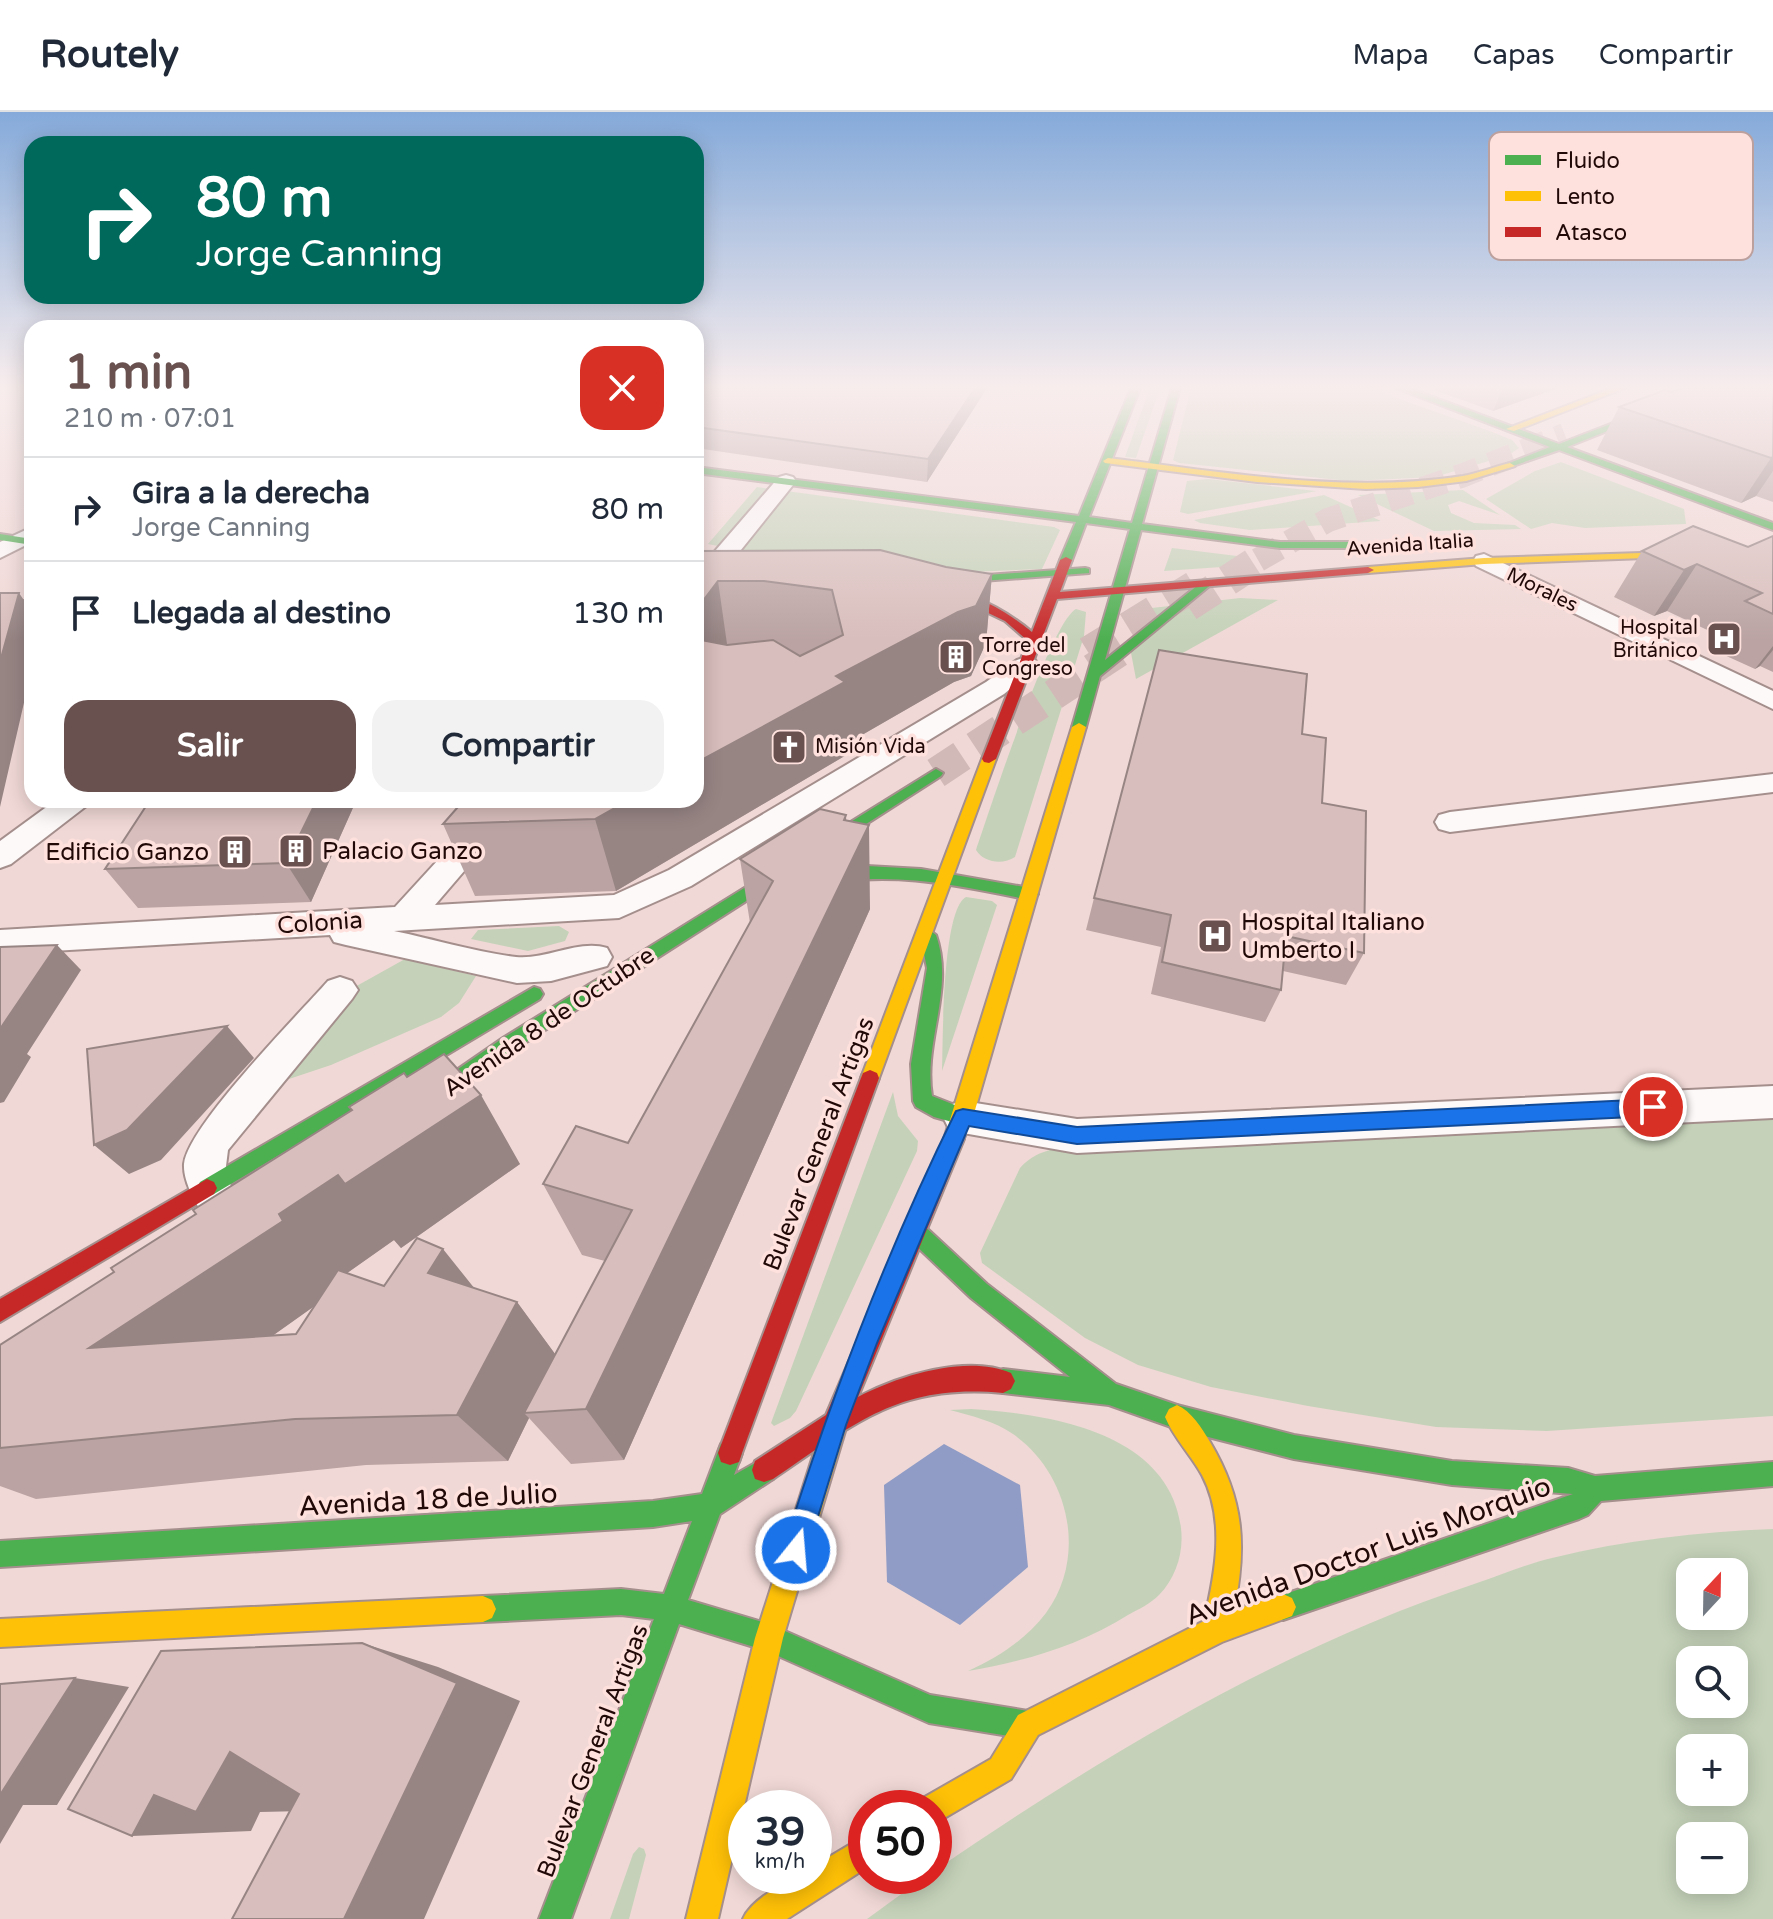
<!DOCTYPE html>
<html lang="es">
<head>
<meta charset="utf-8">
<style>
	body { margin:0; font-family:"Varela Round",sans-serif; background:#f2f2f3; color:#1f2937; height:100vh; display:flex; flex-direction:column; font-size:30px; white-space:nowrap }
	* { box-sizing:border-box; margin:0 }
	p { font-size:26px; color:#747a83 }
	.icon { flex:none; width:44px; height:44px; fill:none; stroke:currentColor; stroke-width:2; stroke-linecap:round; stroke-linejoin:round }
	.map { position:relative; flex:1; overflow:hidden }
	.drawer { position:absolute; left:24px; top:208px; width:680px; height:488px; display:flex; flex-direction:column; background:#fff; border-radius:24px; box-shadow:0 4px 20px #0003 }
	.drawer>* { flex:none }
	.banner { position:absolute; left:24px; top:24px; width:680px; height:168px; border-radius:24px; box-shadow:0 4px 20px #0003; background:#00695c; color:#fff; overflow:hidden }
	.needle { width:52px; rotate:22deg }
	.buttons { position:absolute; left:1676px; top:1446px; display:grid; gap:16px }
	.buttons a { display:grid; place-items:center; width:72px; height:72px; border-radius:16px; background:#fff; box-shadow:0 4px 20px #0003; font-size:40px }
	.speed { position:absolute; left:728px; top:1678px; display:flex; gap:16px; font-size:40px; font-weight:700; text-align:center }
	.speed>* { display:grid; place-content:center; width:104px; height:104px; border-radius:50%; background:#fff; box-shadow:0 4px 20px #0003; line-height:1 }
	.speed small { font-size:20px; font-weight:400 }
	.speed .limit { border:12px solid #d22; background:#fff; color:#111 }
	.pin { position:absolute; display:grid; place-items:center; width:68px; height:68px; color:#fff; margin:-34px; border:4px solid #fff; border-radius:50%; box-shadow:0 2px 8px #0007 }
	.me { position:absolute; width:88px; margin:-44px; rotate:17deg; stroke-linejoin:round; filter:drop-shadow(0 0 6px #0008) }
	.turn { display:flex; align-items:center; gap:28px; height:168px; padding:0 40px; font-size:36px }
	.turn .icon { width:104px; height:104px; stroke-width:2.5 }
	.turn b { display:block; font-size:56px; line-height:68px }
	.round { display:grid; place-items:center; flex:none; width:84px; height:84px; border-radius:24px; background:#f2f2f3 }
	.headline { display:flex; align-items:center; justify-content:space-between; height:136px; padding:0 40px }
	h1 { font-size:48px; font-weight:700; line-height:60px; color:#695150 }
	.cta { display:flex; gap:16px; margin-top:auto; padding:16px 40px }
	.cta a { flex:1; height:92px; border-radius:24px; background:#695150; color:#fff; font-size:32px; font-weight:700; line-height:92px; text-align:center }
	.cta a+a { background:#f2f2f3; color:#1f2937 }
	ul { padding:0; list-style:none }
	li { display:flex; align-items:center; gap:24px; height:104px; padding:0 40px; border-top:2px solid #e0e1e3 }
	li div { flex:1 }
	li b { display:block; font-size:30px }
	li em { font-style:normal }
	header { display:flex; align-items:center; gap:48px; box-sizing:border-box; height:112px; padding:0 40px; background:#fff; border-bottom:2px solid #e0e1e3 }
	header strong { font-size:38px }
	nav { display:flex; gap:44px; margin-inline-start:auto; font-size:28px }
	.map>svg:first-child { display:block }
	.green { fill:#c5d2b9; fill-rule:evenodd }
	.water { fill:#909cc5 }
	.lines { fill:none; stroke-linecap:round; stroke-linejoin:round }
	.secondary-tunnel-far1 { stroke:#d1b9b7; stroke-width:24; stroke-dasharray:24 12; stroke-linecap:butt }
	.secondary-tunnel { stroke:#d1b9b7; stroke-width:31; stroke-dasharray:31 16; stroke-linecap:butt }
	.street-casing { stroke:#a58f8d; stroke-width:4 }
	.fast-casing { stroke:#a58f8d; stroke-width:4 }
	.slow-casing { stroke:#a58f8d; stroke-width:4 }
	.jam-casing { stroke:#a58f8d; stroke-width:4 }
	.street { fill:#fdf9f9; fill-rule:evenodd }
	.fast { fill:#4caf50; fill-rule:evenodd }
	.slow { fill:#ffc107; fill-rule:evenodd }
	.jam { fill:#c62828; fill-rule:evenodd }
	.wall { fill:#baa3a2; fill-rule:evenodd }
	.shaded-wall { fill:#978584 }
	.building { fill:#d8bebc; stroke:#978584; stroke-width:2 }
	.route { fill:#1a73e8; stroke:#114b97; stroke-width:2 }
	.labels { text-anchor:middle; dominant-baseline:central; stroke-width:7; stroke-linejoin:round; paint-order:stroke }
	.far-street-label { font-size:20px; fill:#210908; stroke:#fee1dd }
	.far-poi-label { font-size:20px; fill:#210908; stroke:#fee1dd; text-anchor:start }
	.poi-label { font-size:24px; fill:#210908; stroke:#fee1dd; text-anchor:start }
	.street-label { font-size:24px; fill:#210908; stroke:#fee1dd }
	.near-street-label { font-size:28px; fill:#210908; stroke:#fee1dd }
	.key { fill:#fee1dd; stroke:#bca09d; stroke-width:2 }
	.key-label { font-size:22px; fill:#210908 }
</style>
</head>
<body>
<header>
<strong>Routely</strong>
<nav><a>Mapa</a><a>Capas</a><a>Compartir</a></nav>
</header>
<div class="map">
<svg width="1773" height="1807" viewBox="0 0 1773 1807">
	<rect width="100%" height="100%" fill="#f0d8d6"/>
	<path class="green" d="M1150 276H1160L1136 346 1125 345Z
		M1191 276H1369L1492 320 1512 328 1519 336 1509 343 1435 365 1349 369 1179 351 1173 348Z
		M1561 350 1684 397 1686 412 1585 416 1552 411 1531 417 1486 387 1535 359Z
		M1208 367 1316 379H1317L1188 402 1180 400 1187 369Z
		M757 375 1054 415 1060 418 1042 457 879 464 696 459 718 434 708 432Z
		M1463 378 1500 403 1459 389 1448 393 1451 401 1474 411 1515 413 1521 417 1434 419 1358 383Z
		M1324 383 1381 409 1250 418 1200 411 1194 408Z
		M1172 436 1237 444 1244 450 1236 454 1164 459Z
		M1240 486 1278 488 1136 567 1131 541 1143 497Z
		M1076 497 1086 500 1084 524 1015 745C1003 753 984 751 976 738 989 700 1050 511 1076 497Z
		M966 785 992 789 997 793 942 959C943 929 942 798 966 785Z
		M559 814 569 820 565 829 528 839 471 827 478 818Z
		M405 847 476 864 459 891 441 905 331 953 271 973 353 876Z
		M893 980 898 1004 918 1029 917 1039 796 1299 790 1306 774 1314 771 1311Z
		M1773 1006V1304L1547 1319 1436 1315 1308 1294 1211 1275 1138 1253 1085 1226 982 1151 980 1141 1020 1056C1036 1038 1056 1036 1079 1033L1433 1023Z
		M971 1297C1049 1302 1169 1320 1181 1416 1184 1440 1176 1466 1159 1483 1150 1492 1139 1497 1128 1503 1078 1534 1026 1549 968 1559 999 1545 1025 1528 1046 1501 1088 1444 1069 1361 1013 1322 994 1309 972 1304 950 1298Z
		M1773 1417V1807H867L926 1764H934V1759C1104 1643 1281 1536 1477 1471 1502 1463 1526 1452 1552 1446 1624 1428 1699 1420 1773 1417ZM1690 1460H1734V1504H1690ZM1690 1548H1734V1592H1690ZM1690 1636H1734V1680H1690ZM1690 1724H1734V1768H1690Z
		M639 1735 644 1737 646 1743 629 1807H610L633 1742Z"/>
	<path class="water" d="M944 1332 1020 1373 1028 1455 960 1513 887 1470 884 1373Z"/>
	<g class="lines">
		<path class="secondary-tunnel-far1" d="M1258 448 1328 408 1461 364 1565 323"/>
		<path class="secondary-tunnel" d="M1188 494 1262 446
			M1088 540 1206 467
			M936 661 1124 536"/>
		<defs>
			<path id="street" d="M786 363 793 365 796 369 793 373 704 484 696 486V461L779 365Z
				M32 415V430L0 446V430Z
				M1484 442 1773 579V597L1476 454 1473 449 1476 444Z
				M0 489H32V503H0Z
				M1026 545 1035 548 1039 553 1004 582 691 774 619 806 394 819C434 827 475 840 516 845 546 848 579 827 607 836L612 845 607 854 551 869 517 871 346 833 334 830 330 823 0 842V818L395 795 493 688H525L435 793 614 783 669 758 986 570 1017 548Z
				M1773 662V680L1450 720 1439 717 1435 710 1439 703 1450 700Z
				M56 688H90L85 695 11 752 0 756V729Z
				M340 865 352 869 358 878 352 887 228 1038 225 1062 242 1095 236 1108 221 1114 206 1108C197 1092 183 1071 184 1052 188 1014 298 903 328 869Z
				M1773 974V1006L1077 1041 963 1021 949 1017 943 1005 949 993 963 989 1077 1007Z"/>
			<path id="fast" d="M1131 276H1140L1089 405 1132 411 1172 276H1180L1142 412 1280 430H1349L1354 433 1349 436H1280L1141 418 1105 548 1203 469 1213 471 1100 564 1086 615 1079 619 1072 615 1130 417 1086 411 1072 448 1066 451 1060 448 1076 410 696 361V355L1079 404Z
				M1396 276H1409L1559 332 1703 276H1716L1567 335 1773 411V418L1559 338 1507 356V352L1550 335Z
				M0 422 32 427V433L0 428Z
				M1773 436V442L1641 447 1635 444 1641 441Z
				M1085 456 1089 457V461L930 473 924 470 930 467Z
				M936 657 943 661 941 664 517 936 420 1005 413 1007 406 1005 403 999 406 993 503 926Z
				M867 754 921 757 1030 776 1038 782 1030 788C956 773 887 757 812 775L804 769 812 763Z
				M928 817 936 823C955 878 923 929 932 984L970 999 973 1005 970 1011 963 1013 934 1005 916 995 913 989 911 952 927 856 920 823Z
				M534 875 540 877 543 882 540 887 214 1082 207 1085 200 1082 197 1076 200 1070Z
				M914 1108 921 1111 987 1172 1116 1272 1177 1293 1294 1323 1452 1349 1568 1356 1595 1364 1773 1350V1374L1601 1389 1588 1403 1579 1407 1283 1508 1274 1504 1270 1495 1274 1486 1573 1382 1452 1373 1294 1347 1177 1317 1109 1293 1003 1281 995 1277 991 1269 995 1261 1003 1257 1070 1265 971 1186 907 1125 903 1118 907 1111Z
				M730 1329 739 1332 742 1341 734 1363 764 1346 773 1349 776 1358 773 1367 720 1402 688 1488 769 1512 930 1583 1028 1599 1038 1603 1042 1613 1038 1623 1028 1627 929 1611 767 1539 679 1512 571 1807H539L654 1507 621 1503 483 1510 474 1506 470 1497 474 1488 483 1484 621 1477 664 1482 692 1409 653 1415 0 1455V1429L653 1389 702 1382 721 1332Z"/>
			<path id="slow" d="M1612 276H1625L1514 319 1506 317Z
				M1108 346C1225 360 1345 382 1463 364 1479 361 1494 355 1510 351L1515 354 1466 369 1418 375 1366 377 1257 370 1105 351 1103 349Z
				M1641 441 1645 442V446L1484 452 1368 461 1362 458 1368 455 1484 446Z
				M1079 611 1086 615 973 1005 961 1033 954 1036 947 1033 944 1027 1072 615Z
				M989 643 996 647 879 966 877 971 870 974 863 971 861 966 982 647Z
				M1177 1293C1191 1299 1202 1316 1210 1330 1244 1387 1247 1434 1234 1498L1283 1482 1292 1486 1296 1495 1292 1504 1222 1530 1038 1623 1011 1667 934 1712V1696H919L923 1686 991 1647 1018 1603 1204 1509C1215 1462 1226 1408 1202 1363 1191 1343 1174 1326 1165 1305L1169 1297Z
				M837 1294 845 1298 849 1306 783 1526 718 1807H686L755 1526 825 1306 829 1298Z
				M483 1484 492 1488 496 1497 492 1506 483 1510 0 1535V1507Z
				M866 1723V1756L787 1807H743C752 1786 792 1764 814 1764V1754Z"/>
			<path id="jam" d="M1066 445 1072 448 1060 480 1368 455 1374 458 1368 461 1057 487 996 647 989 651 984 650 982 647 1028 529 1005 509 959 487C974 477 1019 509 1032 520L1060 448Z
				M870 958 877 961 879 966 742 1341 739 1350 730 1353 721 1350 718 1341 861 966 863 961Z
				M954 1018 961 1021 964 1027 858 1285C898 1264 967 1242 1011 1261L1015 1269 1011 1277 1003 1281C898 1271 855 1312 773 1367L764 1370 755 1367 752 1358 755 1349 826 1303 944 1027 947 1021Z
				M207 1067 214 1070 217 1076 214 1082 0 1210V1187Z"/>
		</defs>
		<use href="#street" class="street-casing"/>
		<use href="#fast" class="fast-casing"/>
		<use href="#slow" class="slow-casing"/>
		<use href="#jam" class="jam-casing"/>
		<use href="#street" class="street"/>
		<use href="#fast" class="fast"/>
		<use href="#slow" class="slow"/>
		<use href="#jam" class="jam"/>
	</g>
	<path class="wall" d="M696 276H987L927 370 696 336Z
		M1435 276H1558L1493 299 1434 278Z
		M1773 276V390L1756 384 1741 391 1597 338 1619 295 1671 280Z
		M1773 424V560L1760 554 1755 557 1711 537 1720 524 1667 499 1654 504 1614 485 1642 439 1748 435Z
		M696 439 946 455 992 462 986 531 971 564 954 570 848 631V642L616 779 475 784 443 712Z
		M1302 622 1364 841 1346 873 1283 859 1281 878 1265 910 1151 882 1161 835 1086 818 1094 786Z
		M356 689 311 790 138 796 105 757Z
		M846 703V709L870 797 624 1348 571 1352 529 1306 508 1349 366 1353 36 1387 0 1374V1233L114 1160 196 1102 407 965 520 1052 401 1136 394 1128 347 1161 384 1174 474 1176 517 1190 555 1242 605 1149 582 1143 543 1072 628 1031 750 811 740 747ZM314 1194 296 1222 273 1223Z"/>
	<path class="shaded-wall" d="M975 276H987L927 370 928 347Z
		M1503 276H1558L1493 299Z
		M1773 345V359L1756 384 1741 391 1771 346Z
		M1697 452 1667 499 1654 504 1684 458Z
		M992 462 986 531 971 564 954 570 848 631V642L616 779 595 707 629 688H696V651L836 564Z
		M718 469 728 539 696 584V498Z
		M19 481 32 500V556L0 695V550Z
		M1773 534V538L1760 554 1755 557Z
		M317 688 356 689 311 790 286 751Z
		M846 703 848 755 869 713 870 797 624 1348 586 1297Z
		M57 833 81 858 27 942 31 945 4 990 0 991V917Z
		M227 914 254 946 161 1048 129 1062 94 1033Z
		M481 983 520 1052 401 1136 394 1128 343 1164 347 1171 181 1289 89 1236 279 1102 338 1063Z
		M443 1137 491 1197 428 1161Z
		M517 1190 558 1246 524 1301 529 1306 508 1349 457 1303Z
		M362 1531 438 1555 520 1589 424 1807H344Z
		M75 1566 129 1575 57 1693H23L0 1732V1683Z
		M230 1640 330 1648 304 1699 260 1700 251 1719 132 1724 154 1683Z"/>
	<path class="building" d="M696 276H975L928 347 696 315Z
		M1683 276H1773V345L1771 346 1619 295 1665 278 1671 280Z
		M1693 414 1748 435 1773 424V502L1745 489 1762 481 1697 452 1684 458 1642 439Z
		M880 438 946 455 992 462 976 494 958 500 836 564 845 570 696 651V527L727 533 773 528 800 544 843 523 832 478 764 469H718L696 498V439Z
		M0 481H19L0 550Z
		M1159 538 1307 562 1302 622 1326 626 1322 691 1366 699 1364 841 1286 824 1281 878 1162 850 1171 803 1094 786Z
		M150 688H317L286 751 105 757Z
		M464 688H629L595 707 443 712Z
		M820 697 846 703 844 708 869 713 586 1297 524 1301 632 1098 543 1072 576 1014 628 1031 773 769 740 747Z
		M57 833 0 917V835Z
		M227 914 127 1018 94 1033 87 937Z
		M444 942 481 983 345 1072 338 1063 279 1102 283 1109 89 1236 296 1222 338 1158 384 1174 417 1126 443 1137 428 1161 517 1190 457 1303 295 1307 0 1336V1233L114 1160 111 1156 196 1102 193 1098 352 998 349 995 404 961 407 965Z
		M362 1531 457 1571 344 1807H232L299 1682 230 1640 196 1700 154 1683 132 1724 68 1697 161 1539Z
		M75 1566 0 1683V1572Z"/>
	<linearGradient id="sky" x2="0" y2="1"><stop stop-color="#85aada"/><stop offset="0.52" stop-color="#f8eded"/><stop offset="1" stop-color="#f8eded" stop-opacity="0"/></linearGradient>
	<rect width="1773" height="529" fill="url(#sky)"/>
	<path class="route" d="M1653 987 1660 990 1663 995 1660 1001 1653 1004 1077 1032 969 1014 877 1231 846 1313 805 1447 796 1451 787 1447 783 1438C830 1288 886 1140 956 999L963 997 1077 1015Z"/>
	<defs>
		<symbol id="hospital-square" viewBox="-11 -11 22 22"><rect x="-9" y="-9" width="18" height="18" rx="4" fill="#695150" stroke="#fee1dd"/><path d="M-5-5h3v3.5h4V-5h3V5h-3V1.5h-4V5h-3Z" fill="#fff"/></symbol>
		<symbol id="building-square" viewBox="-11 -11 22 22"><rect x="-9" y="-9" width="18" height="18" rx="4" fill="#695150" stroke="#fee1dd"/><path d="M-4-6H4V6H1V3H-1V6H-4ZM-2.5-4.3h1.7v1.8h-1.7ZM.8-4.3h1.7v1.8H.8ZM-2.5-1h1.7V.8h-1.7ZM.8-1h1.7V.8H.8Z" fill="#fff"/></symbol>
		<symbol id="church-square" viewBox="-11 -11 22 22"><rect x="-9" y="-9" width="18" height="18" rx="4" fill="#695150" stroke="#fee1dd"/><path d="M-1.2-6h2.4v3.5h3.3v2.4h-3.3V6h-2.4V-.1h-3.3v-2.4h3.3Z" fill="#fff"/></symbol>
	</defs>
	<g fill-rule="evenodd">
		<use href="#hospital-square" x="1704" y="507" width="40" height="40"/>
		<use href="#building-square" x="936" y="525" width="40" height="40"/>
		<use href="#church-square" x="769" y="615" width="40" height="40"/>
		<use href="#building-square" x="276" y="719" width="40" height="40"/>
		<use href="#building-square" x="215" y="720" width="40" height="40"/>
		<use href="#hospital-square" x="1195" y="804" width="40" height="40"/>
	</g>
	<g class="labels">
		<g class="far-street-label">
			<text transform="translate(1410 433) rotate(-4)">Avenida Italia</text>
			<text transform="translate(1542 478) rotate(26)">Morales</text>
		</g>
		<g class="far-poi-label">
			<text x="1698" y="516" text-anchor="end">Hospital<tspan x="1698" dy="23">Británico</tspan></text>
			<text x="982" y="534">Torre del<tspan x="982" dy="23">Congreso</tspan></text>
			<text x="815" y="635">Misión Vida</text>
		</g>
		<g class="poi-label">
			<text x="322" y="739">Palacio Ganzo</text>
			<text x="209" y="740" text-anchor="end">Edificio Ganzo</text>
			<text x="1241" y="810">Hospital Italiano<tspan x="1241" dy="28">Umberto I</tspan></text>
		</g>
		<g class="street-label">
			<text transform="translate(320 811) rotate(-4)">Colonia</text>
			<text transform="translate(549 910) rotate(-34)">Avenida 8 de Octubre</text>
			<text transform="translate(819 1032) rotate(-69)">Bulevar General Artigas</text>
			<text transform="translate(593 1639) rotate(-69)">Bulevar General Artigas</text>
		</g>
		<g class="near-street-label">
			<text transform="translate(428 1388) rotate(-3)">Avenida 18 de Julio</text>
			<text transform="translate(1368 1439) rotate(-20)">Avenida Doctor Luis Morquio</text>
		</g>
	</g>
	<rect x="1489" y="20" width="264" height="128" rx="12" class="key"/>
	<rect x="1505" y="43" width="36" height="10" fill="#4caf50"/>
	<rect x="1505" y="79" width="36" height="10" fill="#ffc107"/>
	<rect x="1505" y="115" width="36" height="10" fill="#c62828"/>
	<g class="key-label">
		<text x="1555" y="56">Fluido</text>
		<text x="1555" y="92">Lento</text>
		<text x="1555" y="128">Atasco</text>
	</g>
</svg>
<div class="buttons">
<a><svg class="needle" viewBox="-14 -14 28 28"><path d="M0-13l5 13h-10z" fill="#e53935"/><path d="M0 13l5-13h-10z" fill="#747a83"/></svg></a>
<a><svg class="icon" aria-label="search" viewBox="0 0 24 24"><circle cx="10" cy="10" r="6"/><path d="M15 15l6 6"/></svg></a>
<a>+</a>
<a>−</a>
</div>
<div class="speed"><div>39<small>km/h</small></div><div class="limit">50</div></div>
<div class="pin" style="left:1653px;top:995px;background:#d93025"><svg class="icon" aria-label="arrive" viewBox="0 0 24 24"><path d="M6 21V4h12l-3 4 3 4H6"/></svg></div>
<svg class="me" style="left:796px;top:1438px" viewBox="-20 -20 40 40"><circle r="17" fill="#1a73e8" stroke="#fff" stroke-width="3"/><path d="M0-11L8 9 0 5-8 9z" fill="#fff"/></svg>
<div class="banner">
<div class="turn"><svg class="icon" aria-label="right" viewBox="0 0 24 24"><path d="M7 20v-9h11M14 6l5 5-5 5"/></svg><div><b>80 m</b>Jorge Canning</div></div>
</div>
<section class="drawer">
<div class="headline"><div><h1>1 min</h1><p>210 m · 07:01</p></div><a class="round" style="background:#d93025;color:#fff"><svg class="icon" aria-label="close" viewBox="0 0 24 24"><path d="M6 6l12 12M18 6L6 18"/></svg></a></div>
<ul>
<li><svg class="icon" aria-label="right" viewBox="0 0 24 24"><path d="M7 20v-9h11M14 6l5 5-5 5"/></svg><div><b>Gira a la derecha</b><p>Jorge Canning</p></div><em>80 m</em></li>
<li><svg class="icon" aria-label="arrive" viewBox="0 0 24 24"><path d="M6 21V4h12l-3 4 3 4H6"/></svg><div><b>Llegada al destino</b></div><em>130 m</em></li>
</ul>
<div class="cta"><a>Salir</a><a>Compartir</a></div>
</section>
</div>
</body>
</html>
